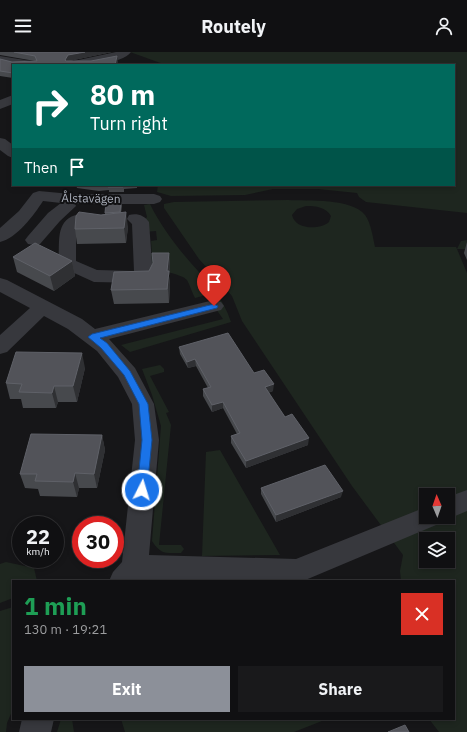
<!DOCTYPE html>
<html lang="en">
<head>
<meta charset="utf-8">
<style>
	body { margin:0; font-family:"IBM Plex Sans",sans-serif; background:#19191b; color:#f1f3f6; height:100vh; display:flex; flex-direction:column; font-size:15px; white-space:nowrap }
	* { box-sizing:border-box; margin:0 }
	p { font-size:13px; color:#9c9d9f }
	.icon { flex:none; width:22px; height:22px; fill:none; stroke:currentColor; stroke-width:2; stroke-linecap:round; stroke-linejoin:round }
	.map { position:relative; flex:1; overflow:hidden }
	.drawer { position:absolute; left:12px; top:528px; width:443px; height:140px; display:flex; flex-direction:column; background:#101012; border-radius:0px; box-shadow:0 2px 6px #0003,0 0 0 1px #303032 }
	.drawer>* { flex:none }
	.hud { position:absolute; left:12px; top:12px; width:443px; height:122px; border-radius:0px; box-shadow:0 2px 6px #0003,0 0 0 1px #303032; background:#00695c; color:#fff; overflow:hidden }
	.needle { width:26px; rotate:358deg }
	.fabs { position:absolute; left:419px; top:436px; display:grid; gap:8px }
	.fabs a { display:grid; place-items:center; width:36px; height:36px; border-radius:0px; background:#101012; box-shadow:0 2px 6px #0003,0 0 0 1px #303032; font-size:20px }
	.speed { position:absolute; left:12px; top:464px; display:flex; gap:8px; font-size:20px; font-weight:700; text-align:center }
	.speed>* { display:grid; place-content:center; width:52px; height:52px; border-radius:50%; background:#101012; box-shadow:0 2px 6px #0003,0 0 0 1px #303032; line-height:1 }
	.speed small { font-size:10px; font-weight:400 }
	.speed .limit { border:6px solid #d22; background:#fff; color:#111 }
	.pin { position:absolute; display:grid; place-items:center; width:34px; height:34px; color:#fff; margin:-41px -17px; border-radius:50% 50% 50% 0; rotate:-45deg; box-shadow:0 0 4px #0007 }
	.pin .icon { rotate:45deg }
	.me { position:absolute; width:44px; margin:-22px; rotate:5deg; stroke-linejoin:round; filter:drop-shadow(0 0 3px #0008) }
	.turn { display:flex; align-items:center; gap:14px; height:84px; padding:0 12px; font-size:18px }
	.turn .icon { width:52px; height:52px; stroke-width:2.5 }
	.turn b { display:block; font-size:28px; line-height:34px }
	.then { display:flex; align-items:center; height:38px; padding:0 12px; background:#0003; gap:8px; font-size:15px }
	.round { display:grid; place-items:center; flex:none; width:42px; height:42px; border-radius:0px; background:#19191b }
	.head { display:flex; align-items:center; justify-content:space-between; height:68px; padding:0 12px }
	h1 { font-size:24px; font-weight:700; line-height:30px; color:#1e9e55 }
	.action { display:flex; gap:8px; margin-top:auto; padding:8px 12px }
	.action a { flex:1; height:46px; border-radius:0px; background:#8c9099; color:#fff; font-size:16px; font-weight:700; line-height:46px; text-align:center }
	.action a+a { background:#19191b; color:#f1f3f6 }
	header { display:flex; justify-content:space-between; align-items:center; height:52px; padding:0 12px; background:#101012; font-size:18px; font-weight:700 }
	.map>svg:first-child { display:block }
	.green { fill:#1e261f; fill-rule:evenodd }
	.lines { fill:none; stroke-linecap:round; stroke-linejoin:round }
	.minor { fill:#37383d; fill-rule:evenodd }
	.wall { fill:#47494d }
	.shaded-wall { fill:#2f3033 }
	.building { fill:#525359; stroke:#5f6168 }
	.route { fill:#1a73e8; stroke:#114b97 }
	.labels { text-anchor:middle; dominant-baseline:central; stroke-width:4; stroke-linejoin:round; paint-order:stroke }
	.far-street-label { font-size:12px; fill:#a8adb8; stroke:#111113 }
</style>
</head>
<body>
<header><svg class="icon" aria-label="menu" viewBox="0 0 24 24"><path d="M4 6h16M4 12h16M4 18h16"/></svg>Routely<svg class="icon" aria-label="person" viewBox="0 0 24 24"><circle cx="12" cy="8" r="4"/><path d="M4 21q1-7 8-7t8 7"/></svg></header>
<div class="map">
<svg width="467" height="680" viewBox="0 0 467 680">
	<rect width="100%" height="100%" fill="#161618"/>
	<path class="green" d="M130 0H467V161L366 150 359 145 357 141 318 137H273L245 143 171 144 157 140 158 133H454V13H166Z
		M288 148C308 149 352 146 365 163 371 171 373 186 375 195H456L457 197 461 189 467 188V197H457L467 221V680H439L429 667H454V529H401L400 519 403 503 352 434 242 269 232 244 199 207 164 156V152L174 150ZM306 154C316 154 326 155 331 164L329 170C320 178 295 178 292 163L297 157ZM426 443H448V465H426ZM426 487H448V509H426Z
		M150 152C159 171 176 194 190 210 207 229 223 245 231 270L130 300 121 293 223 267 206 243 195 246C192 241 190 233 187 228 182 222 158 218 148 216L147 203 152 202 151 189 157 188 156 179 144 180 143 170 147 165 144 153Z
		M160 313 164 317V320L150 324 169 360 166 361 171 373 159 493H181L184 497 181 501C166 501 161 503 152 489L161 374 152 343 142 317Z
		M220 398 280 503 202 504 206 400Z
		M6 510 34 516 37 529H13V546L0 551V512Z
		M13 555V657L7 671 6 680H0V559Z
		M61 667H72L74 680H57Z
		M121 667H327L294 680H125Z"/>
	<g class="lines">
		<path class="minor" d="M116 0H131C122 13 82 13 67 13L69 10Z
			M0 4 31 9 35 10 37 13 13 14 0 12Z
			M13 43V52L0 57V48Z
			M0 86 5 87 13 93V106L8 104 0 98Z
			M39 139 71 142H154L160 144 162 147 160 150 154 152H75L76 154 60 169 40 192 34 193 28 192 25 188 28 184 48 161 61 151 43 149C34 163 17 186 0 190V176L19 159 33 141Z
			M79 162 85 163 87 167 79 175 76 182V209L97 218 134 219 132 172 127 167 129 163C137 161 144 163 149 170L153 225 151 229 144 231 94 230 61 215 58 211C61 192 53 168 79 162Z
			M0 226 7 228 82 267 95 277 214 248 221 250 224 254 221 258 109 287 135 316 154 352 159 388 149 503 296 507 426 455V465H440L436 473 303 529 142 527 140 529H109L113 520 122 510 135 388 132 352 118 325 97 299 68 277 44 264 7 300 0 302V283L30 256 0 240Z
			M467 438V459L448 467 444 465H448V445Z
			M22 667H54L51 680H19Z"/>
	</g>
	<path class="wall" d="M0 0H112L69 9H68L118 10 13 13V26L0 24V7L12 10 35 9 0 3Z
		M13 57V63L11 62V58Z
		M76 133H137V136L124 137V140H109V138L99 139 77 136Z
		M121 150 122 154 121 161 128 175 126 191 77 192 75 177 101 163 105 162V161Z
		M467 190V208L464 201Z
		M169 201 170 215 169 224 170 233 169 251 114 252 111 238 149 219Z
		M13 205 72 209 75 224 54 239 17 220Z
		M179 295 254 321 273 339 268 341 285 365 308 393 246 416 231 391V384L237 382 223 356 212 360 203 344V337L208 336 196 314 188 316 180 302Z
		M85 316 77 350H58L56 356H23L21 347H10L6 331Z
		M102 383 105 398 97 436H79L77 445 40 444 38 437 25 436 20 422Z
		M261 436 341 445 276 470 261 442Z"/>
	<path class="shaded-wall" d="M85 0H112L69 9 66 13 65 8 68 3Z
		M117 4 118 10 117 13H115Z
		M126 160 128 175 126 191 124 176Z
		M169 201 170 215 169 224 170 233 169 251 167 219Z
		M72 209 75 224 54 239 50 224Z
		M82 301 85 316 77 350 73 334Z
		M195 307 196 314 188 316 187 310Z
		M274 332 273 339 264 342 265 335Z
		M54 334 58 350 56 356 52 341Z
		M223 350V356L212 360V353Z
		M102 383 105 398 97 436 94 422Z
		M309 386 308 393 246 416V409Z
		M75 421 79 436 77 445 73 430Z
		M343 439 341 445 276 470V463Z"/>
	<path class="building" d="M14 0H85L68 3 65 8 66 9H91L117 4 115 13H13V21L0 19V7L12 10 37 9 35 4Z
		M108 133H123V135H108Z
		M106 150H121L120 160 105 161Z
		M79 160 101 163 126 160 124 176 75 177 76 164Z
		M35 191 72 209 50 224 13 205Z
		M152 201H169L167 219H169L167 237 111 238 114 220 149 219 153 211Z
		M228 281 254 321 264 318 274 332 265 335 285 365 292 362 309 386 246 409 231 384 240 381 223 350 212 353 203 337 211 335 195 307 187 310 179 295Z
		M16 300 82 301 73 334H54L52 341 19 340 22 332 6 331Z
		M31 382 102 383 94 422 75 421 73 430 35 429 37 422H20Z
		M325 413 343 439 276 463 261 436Z
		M405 673 409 680H388Z"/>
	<path class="route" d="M214 252 218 254 217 256 100 286 107 291 130 319 148 352 152 388 147 438 146 441 142 442 138 441 137 438 142 388 139 352 124 323 101 296 88 285 92 282Z"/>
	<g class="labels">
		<g class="far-street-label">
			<text transform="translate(91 146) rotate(1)">Ålstavägen</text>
		</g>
	</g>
</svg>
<div class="fabs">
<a><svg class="needle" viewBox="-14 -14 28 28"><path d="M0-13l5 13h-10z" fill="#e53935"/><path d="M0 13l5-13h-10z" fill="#9c9d9f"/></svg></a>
<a><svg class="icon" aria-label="layers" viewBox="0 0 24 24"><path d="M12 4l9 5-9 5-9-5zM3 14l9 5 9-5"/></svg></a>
</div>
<div class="speed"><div>22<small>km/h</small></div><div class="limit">30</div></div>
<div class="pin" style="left:214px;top:254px;background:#d93025"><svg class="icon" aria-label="arrive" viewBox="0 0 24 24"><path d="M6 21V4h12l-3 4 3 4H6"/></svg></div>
<svg class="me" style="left:142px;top:438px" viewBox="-20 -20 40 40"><circle r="17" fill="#1a73e8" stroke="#fff" stroke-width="3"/><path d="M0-11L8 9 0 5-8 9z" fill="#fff"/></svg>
<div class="hud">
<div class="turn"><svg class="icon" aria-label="right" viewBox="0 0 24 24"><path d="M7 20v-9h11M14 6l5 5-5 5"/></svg><div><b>80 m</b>Turn right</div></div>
<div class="then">Then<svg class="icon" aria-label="arrive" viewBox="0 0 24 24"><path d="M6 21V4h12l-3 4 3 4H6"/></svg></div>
</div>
<section class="drawer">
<div class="head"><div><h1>1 min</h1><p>130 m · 19:21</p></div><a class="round" style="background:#d93025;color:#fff"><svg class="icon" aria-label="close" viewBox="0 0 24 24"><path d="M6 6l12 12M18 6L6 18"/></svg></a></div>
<div class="action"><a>Exit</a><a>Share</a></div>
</section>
</div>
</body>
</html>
